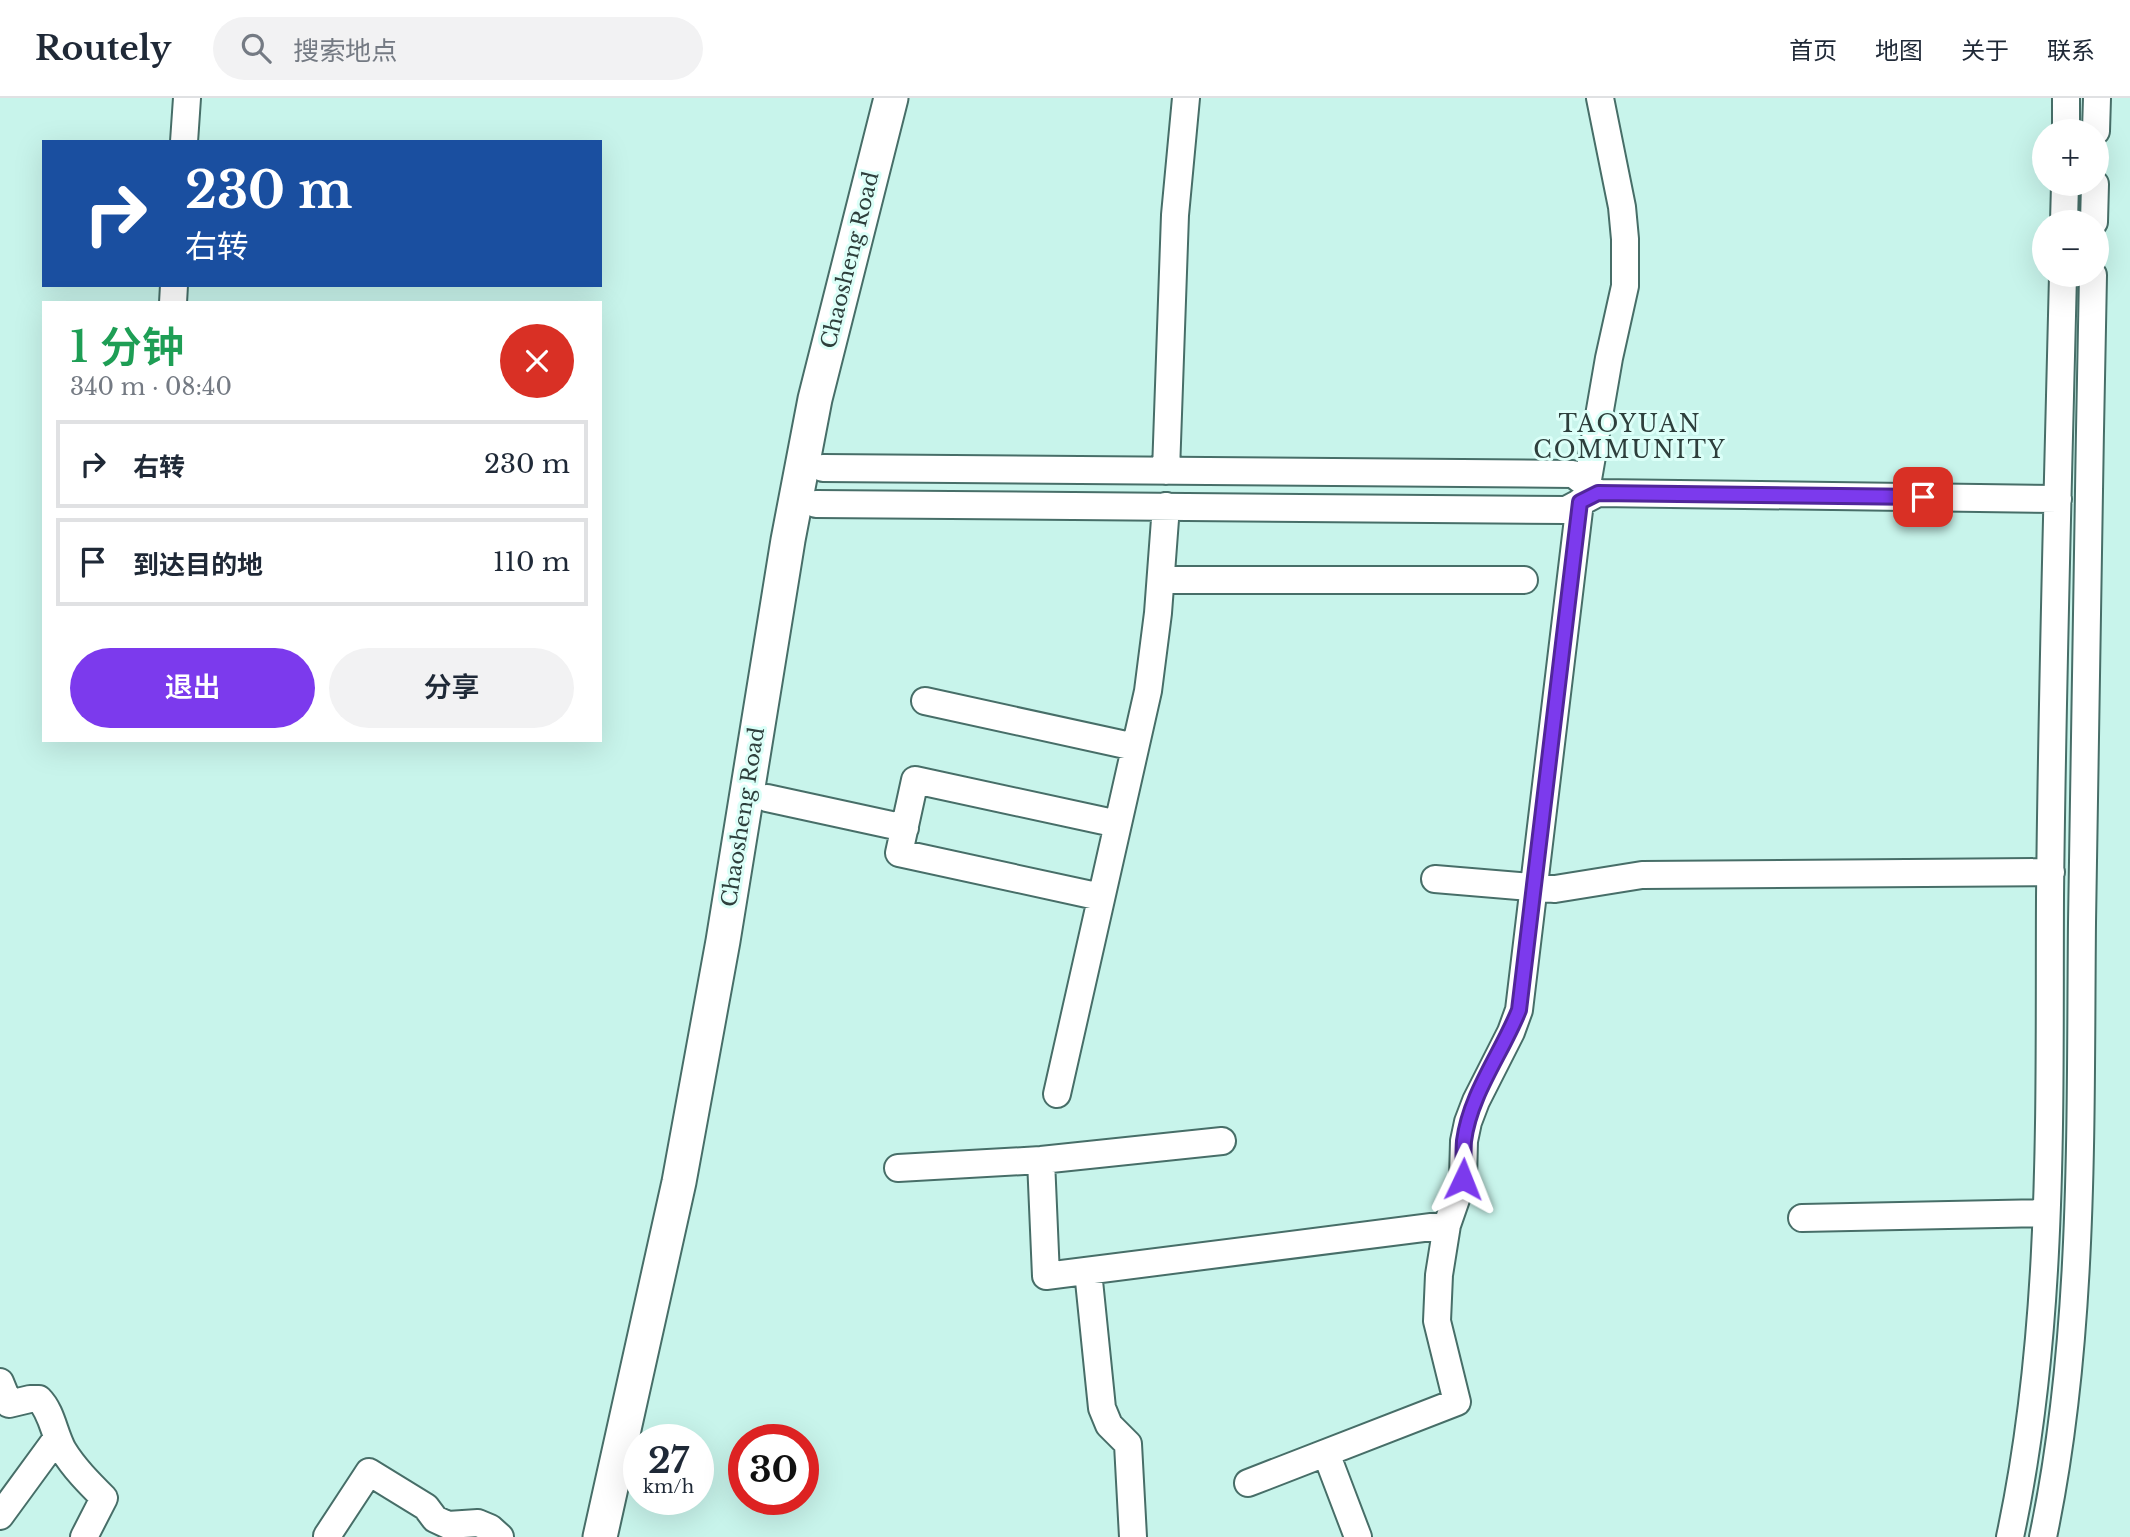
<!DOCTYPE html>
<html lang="zh">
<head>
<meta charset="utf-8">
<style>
	body { margin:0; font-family:"Libre Baskerville","Noto Sans SC",serif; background:#f2f2f3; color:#1f2937; height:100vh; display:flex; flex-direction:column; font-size:26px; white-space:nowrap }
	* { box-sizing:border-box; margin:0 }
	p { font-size:23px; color:#747a83 }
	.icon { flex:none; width:38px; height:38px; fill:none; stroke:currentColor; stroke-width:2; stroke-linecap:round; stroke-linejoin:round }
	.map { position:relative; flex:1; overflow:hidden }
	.side { position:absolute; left:42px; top:203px; width:560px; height:441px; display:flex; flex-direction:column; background:#fff; border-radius:0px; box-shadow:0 7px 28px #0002 }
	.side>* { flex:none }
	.top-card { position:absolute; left:42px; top:42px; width:560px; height:147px; border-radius:0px; box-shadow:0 7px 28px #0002; background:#1a4fa0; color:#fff; overflow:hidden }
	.controls { position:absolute; left:2032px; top:21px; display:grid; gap:14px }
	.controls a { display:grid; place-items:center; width:77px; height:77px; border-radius:50%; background:#fff; box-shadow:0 7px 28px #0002; font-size:35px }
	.speed { position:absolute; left:623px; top:1326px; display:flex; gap:14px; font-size:35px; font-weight:700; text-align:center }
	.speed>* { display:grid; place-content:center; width:91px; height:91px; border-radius:50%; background:#fff; box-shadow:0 7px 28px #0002; line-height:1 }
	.speed small { font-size:18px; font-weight:400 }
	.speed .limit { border:10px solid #d22; background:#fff; color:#111 }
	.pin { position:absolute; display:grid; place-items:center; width:60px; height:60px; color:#fff; margin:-30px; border-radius:14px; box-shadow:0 4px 10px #0006 }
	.me { position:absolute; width:77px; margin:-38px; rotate:2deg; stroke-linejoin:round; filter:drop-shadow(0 0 5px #0008) }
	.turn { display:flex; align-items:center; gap:24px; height:147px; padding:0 28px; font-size:32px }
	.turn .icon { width:91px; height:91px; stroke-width:2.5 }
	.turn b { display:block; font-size:49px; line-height:60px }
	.round { display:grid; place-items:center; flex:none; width:74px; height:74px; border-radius:37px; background:#f2f2f3 }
	.summary { display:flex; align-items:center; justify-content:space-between; height:119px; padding:0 28px }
	h1 { font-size:42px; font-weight:600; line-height:52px; color:#1e9e55 }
	.action { display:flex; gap:14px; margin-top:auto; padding:14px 28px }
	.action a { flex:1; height:80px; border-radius:42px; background:#7c3aed; color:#fff; font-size:28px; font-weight:600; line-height:80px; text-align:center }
	.action a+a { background:#f2f2f3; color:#1f2937 }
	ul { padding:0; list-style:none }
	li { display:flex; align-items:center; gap:21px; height:88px; margin:0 14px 10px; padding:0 14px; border:4px solid #e0e1e3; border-radius:0px }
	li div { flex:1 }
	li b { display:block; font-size:26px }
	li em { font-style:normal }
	header { display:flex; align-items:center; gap:42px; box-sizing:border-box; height:98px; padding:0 35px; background:#fff; border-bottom:2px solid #e0e1e3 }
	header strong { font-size:33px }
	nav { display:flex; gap:38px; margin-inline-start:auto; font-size:24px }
	.search { width:490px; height:63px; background:#f2f2f3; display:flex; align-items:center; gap:18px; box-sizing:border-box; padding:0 24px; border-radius:38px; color:#747a83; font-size:26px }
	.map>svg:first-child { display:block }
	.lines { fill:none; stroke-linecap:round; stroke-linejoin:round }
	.minor-casing { stroke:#476e68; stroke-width:30 }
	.major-casing { stroke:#476e68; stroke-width:37 }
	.minor { stroke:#fff; stroke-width:26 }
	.major { stroke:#fff; stroke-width:33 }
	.route-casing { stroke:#51269a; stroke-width:18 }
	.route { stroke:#7c3aed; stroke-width:12 }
	.labels { text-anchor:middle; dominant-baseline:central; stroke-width:6; stroke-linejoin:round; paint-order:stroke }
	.street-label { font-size:21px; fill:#2e3f3c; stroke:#dcfff8 }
	.neighbourhood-label { font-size:23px; letter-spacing:2px; fill:#2e3f3c; stroke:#dcfff8 }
</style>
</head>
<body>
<header>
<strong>Routely</strong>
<div class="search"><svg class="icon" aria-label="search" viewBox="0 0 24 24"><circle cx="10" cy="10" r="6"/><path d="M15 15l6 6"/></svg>搜索地点</div>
<nav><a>首页</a><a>地图</a><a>关于</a><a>联系</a></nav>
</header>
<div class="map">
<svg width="2130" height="1439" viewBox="0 0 2130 1439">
	<rect width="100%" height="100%" fill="#c8f4eb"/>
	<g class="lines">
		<defs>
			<path id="minor" d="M2066 33V0
				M2096 33 2097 0
				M184 44 187 0
				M2064 124 2065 86
				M2094 124 2095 86
				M173 205 174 187
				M823 370 1573 376 1598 395
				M1166 373 1175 117 1186 0
				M1587 387 1609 260 1625 188V141L1622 109 1600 0
				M816 406 1566 412 1598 395 2058 401
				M1161 482H1524
				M925 603 1135 649
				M767 700 905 730
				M1435 781 1555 791 1642 777 2051 774
				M1101 799 899 755 915 682 1118 726
				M1057 996 1148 593 1158 515 1166 408
				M1041 1062 1046 1178 1447 1127
				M898 1070 1041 1062 1222 1043
				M1802 1120 2045 1115
				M1088 1173 1102 1310 1109 1327 1128 1346 1133 1439
				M0 1284 9 1306 30 1301H39C52 1314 54 1336 63 1352 74 1370 89 1385 104 1400L84 1439
				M1326 1355 1358 1439
				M1248 1385 1457 1304 1437 1223 1439 1177 1447 1127 1463 1081 1464 1043 1468 1024 1476 1003 1511 934 1519 912 1580 404
				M0 1418 57 1340
				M327 1438 369 1374 426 1409 435 1421 448 1427 478 1425 490 1430 500 1439
				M2010 1439C2055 1229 2049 1013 2050 800 2052 592 2058 384 2063 177
				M2043 1439C2085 1239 2080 1028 2082 825 2084 609 2089 393 2093 177"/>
			<path id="major" d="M600 1439 679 1084 723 843 788 442 815 301 891 0"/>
		</defs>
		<use href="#minor" class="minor-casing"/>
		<use href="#major" class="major-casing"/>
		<use href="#minor" class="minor"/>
		<use href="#major" class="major"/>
	</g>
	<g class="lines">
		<defs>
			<path id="route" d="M1463 1081C1464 1068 1463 1055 1464 1043 1470 996 1502 955 1519 912L1580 404 1598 395 1923 399"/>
		</defs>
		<use href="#route" class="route-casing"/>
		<use href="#route" class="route"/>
	</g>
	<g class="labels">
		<g class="street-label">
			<text transform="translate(850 162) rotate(-76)">Chaosheng Road</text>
			<text transform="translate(743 719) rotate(-81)">Chaosheng Road</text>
		</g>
		<g class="neighbourhood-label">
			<text x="1630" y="326">TAOYUAN<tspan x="1630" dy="26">COMMUNITY</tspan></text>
		</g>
	</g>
</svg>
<div class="controls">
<a>+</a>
<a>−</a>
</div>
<div class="speed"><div>27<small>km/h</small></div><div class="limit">30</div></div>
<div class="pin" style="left:1923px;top:399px;background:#d93025"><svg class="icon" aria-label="arrive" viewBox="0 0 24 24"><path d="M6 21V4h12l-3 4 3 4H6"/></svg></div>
<svg class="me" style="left:1463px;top:1081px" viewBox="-20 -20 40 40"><path d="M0-17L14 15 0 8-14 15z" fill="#7c3aed" stroke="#fff" stroke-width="4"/></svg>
<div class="top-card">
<div class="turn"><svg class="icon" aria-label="right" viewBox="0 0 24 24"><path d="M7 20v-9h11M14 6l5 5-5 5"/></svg><div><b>230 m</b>右转</div></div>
</div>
<section class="side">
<div class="summary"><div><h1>1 分钟</h1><p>340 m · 08:40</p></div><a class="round" style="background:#d93025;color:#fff"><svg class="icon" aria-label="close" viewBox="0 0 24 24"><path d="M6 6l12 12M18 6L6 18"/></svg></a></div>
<ul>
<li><svg class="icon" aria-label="right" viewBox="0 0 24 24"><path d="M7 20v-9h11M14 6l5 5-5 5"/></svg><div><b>右转</b></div><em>230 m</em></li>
<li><svg class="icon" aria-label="arrive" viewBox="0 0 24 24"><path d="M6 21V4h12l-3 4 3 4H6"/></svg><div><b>到达目的地</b></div><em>110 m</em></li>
</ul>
<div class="action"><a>退出</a><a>分享</a></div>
</section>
</div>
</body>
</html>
